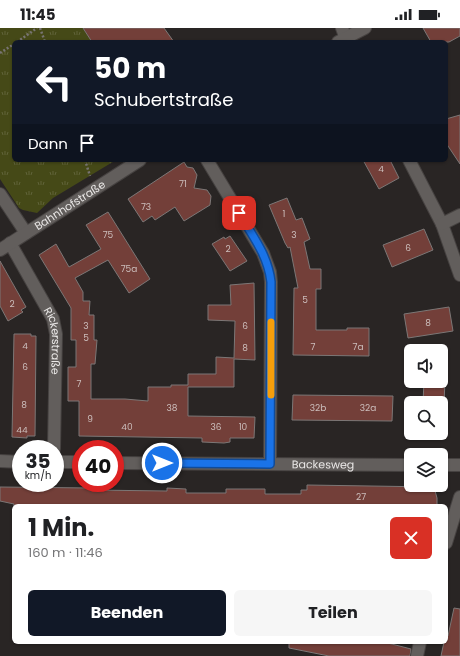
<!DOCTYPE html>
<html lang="de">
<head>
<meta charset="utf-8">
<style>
	body { margin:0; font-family:Poppins,sans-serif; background:#f6f6f6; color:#202124; height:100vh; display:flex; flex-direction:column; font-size:15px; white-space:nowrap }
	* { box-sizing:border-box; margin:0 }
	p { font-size:13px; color:#757577 }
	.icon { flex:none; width:22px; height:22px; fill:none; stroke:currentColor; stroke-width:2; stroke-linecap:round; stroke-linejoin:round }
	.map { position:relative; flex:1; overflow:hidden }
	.sheet { position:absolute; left:12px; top:476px; width:436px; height:140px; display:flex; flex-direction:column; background:#fff; border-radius:6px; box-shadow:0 1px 3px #0004 }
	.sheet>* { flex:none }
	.top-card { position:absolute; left:12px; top:12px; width:436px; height:122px; border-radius:6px; box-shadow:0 1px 3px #0004; background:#111827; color:#fff; overflow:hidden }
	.tools { position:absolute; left:404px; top:316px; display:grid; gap:8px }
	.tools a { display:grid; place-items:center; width:44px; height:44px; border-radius:6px; background:#fff; box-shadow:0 1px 3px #0004; font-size:20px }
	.speed { position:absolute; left:12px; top:412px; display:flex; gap:8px; font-size:20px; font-weight:700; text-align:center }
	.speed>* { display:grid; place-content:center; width:52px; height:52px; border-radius:50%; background:#fff; box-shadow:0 1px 3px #0004; line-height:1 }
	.speed small { font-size:10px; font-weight:400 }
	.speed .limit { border:6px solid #d22; background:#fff; color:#111 }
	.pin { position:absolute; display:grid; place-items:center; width:34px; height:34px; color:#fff; margin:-17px; border-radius:8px; box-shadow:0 2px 6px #0006 }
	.me { position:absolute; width:44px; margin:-22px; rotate:90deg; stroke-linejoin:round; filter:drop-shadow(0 0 3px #0008) }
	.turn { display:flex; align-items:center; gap:14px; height:84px; padding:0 16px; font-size:18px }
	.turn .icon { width:52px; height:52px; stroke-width:2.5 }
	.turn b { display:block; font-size:28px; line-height:34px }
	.then { display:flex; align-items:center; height:38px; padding:0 16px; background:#0003; gap:8px; font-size:15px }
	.round { display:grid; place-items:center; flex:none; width:42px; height:42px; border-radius:6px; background:#f6f6f6 }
	.summary { display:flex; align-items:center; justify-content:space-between; height:68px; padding:0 16px }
	h1 { font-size:24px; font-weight:700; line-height:30px }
	.cta { display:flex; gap:8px; margin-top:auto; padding:8px 16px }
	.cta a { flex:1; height:46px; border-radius:6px; background:#111827; color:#fff; font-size:16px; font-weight:700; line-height:46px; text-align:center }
	.cta a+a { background:#f6f6f6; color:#202124 }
	.status { display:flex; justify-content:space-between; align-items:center; height:28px; padding:0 20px; background:#fff; direction:ltr }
	.status svg { height:11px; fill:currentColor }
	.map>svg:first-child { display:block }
	.park { fill:url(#park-tufts) }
	.building { fill:#733f39; stroke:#7c7776 }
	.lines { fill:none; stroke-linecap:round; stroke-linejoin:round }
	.street-casing { stroke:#464241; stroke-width:14 }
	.secondary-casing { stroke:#464241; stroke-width:14 }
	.path { stroke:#787473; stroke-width:2.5; stroke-dasharray:2 2; stroke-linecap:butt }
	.street { stroke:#625e5c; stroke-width:12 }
	.secondary { stroke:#625e5c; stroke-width:12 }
	.route-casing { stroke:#114b97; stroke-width:10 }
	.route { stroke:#1a73e8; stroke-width:7 }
	.slow { stroke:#f59e0b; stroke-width:7 }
	.labels { text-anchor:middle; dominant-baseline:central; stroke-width:4; stroke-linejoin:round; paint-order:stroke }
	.number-label { font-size:9px; fill:#ccbebc }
	.street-label { font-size:11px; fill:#eae8e7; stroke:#1f1c1b }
</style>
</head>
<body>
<div class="status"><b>11:45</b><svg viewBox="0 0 49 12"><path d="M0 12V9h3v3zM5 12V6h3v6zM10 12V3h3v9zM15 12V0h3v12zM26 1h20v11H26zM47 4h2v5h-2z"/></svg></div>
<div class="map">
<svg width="460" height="628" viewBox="0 0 460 628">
	<defs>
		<pattern id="park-tufts" width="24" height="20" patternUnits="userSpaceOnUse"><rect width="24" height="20" fill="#454917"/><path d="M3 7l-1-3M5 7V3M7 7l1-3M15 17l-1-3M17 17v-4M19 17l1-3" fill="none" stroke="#606339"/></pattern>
	</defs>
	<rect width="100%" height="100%" fill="#292524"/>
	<path class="park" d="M0 0H83L92 14H14V132H116L53 170 37 185 23 182 19 180 0 151Z"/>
	<path class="building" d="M83 0H164L174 14H92Z
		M423 0H460V8L449 14H431Z
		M460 87V136L446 115V91Z
		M363 132H390L399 150 379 161Z
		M184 134 187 139 193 140 197 147 194 160 207 162 211 168 210 177 184 193 175 179 155 192 152 188 143 194 128 171Z
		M287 170 296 192 302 190 310 211 304 214 310 241H321V261H316V302H347V300H369V328L293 327 294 260H298L290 219 288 220 285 215 269 177Z
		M108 184 150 251 129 265 108 232 75 250 83 264V273H90L89 287H94V312H97L95 336H91V371H125L148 373V359H171V357H188V346H216V329L234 330 235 293 208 292V277H231L230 257 254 255 255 332 234 331V359H188V388L255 389 254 410H230V414L224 415 202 414V410L79 408V373H68V339H76V312H71V280L39 227 56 216 69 239 101 221 86 197Z
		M424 201 433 222 392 239 383 217Z
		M230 208 247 233 230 243 212 216 224 209 225 211Z
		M0 233 26 279 21 282 23 284 8 293 0 278Z
		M449 279 453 303 408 310 404 286Z
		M14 306H31V308H36L35 408H27V410L12 409Z
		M424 353H445L444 375H423Z
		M293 367 393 368 392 393 292 392Z
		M307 457 434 459 437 470V478H14V476L0 473V459L91 460V462L167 463V460L186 461V465H226V461H265V466H301V462H307Z
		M454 580 460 581V628H441L444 614H446V608H448Z
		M289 614H384L411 621 410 628H329L289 620Z"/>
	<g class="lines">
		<defs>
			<g id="street">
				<path d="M342 0 347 14"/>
				<path d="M207 132 263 225 270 244 271 254 270 436"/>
				<path d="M409 132 442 196 460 247"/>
				<path d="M0 166 26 205"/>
				<path d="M442 196 460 187"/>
				<path id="s1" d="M10 215 53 291 56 306 54 421"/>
				<path d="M446 515 460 469"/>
				<path d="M417 628 420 614"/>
			</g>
			<g id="secondary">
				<path d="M338 14 365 0"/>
				<path id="s2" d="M0 222 140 132"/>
				<path d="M0 433 21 434"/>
				<path d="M55 434H81"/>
				<path id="s3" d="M115 435 411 437"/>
				<path d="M441 437H460"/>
			</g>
		</defs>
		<use href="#street" class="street-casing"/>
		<use href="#secondary" class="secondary-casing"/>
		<path class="path" d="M40 0 45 14
			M17 14 37 0
			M0 25 14 16
			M85 132 90 148"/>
		<use href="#street" class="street"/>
		<use href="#secondary" class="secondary"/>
	</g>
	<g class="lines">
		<defs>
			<path id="route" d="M162 435 270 436 271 254C268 227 252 207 239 185"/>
		</defs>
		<use href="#route" class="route-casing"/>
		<use href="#route" class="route"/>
		<path class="slow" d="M271 367V294"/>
	</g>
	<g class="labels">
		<g class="number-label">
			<text x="381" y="141">4</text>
			<text x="183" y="156">71</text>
			<text x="146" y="179">73</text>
			<text x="284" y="186">1</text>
			<text x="108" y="207">75</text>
			<text x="294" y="207">3</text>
			<text x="408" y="220">6</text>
			<text x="228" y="221">2</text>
			<text x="129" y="241">75a</text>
			<text x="305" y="272">5</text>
			<text x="12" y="276">2</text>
			<text x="428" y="295">8</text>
			<text x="86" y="298">3</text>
			<text x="245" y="298">6</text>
			<text x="86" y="310">5</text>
			<text x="25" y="318">4</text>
			<text x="313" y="319">7</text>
			<text x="358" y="319">7a</text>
			<text x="245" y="320">8</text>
			<text x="25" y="339">6</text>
			<text x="79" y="356">7</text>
			<text x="24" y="377">8</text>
			<text x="172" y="380">38</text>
			<text x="318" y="380">32b</text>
			<text x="368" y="380">32a</text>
			<text x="90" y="391">9</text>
			<text x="127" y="399">40</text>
			<text x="216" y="399">36</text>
			<text x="243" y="399">10</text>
			<text x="22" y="402">44</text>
			<text x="361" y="469">27</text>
		</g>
		<g class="street-label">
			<text stroke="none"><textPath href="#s2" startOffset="83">Bahnhofstraße</textPath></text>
			<text stroke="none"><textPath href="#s1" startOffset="109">Rickerstraße</textPath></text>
			<text stroke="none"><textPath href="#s3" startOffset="208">Backesweg</textPath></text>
		</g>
	</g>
</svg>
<div class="tools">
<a><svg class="icon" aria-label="sound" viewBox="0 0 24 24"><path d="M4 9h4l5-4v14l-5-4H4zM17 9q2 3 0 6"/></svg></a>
<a><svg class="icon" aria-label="search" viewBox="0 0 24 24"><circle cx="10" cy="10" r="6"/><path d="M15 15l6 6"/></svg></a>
<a><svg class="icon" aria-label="layers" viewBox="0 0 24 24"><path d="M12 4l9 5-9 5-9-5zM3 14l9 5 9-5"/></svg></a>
</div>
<div class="speed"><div>35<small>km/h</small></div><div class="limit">40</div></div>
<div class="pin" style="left:239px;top:185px;background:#d93025"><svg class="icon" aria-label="arrive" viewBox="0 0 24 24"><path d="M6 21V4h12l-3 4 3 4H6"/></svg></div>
<svg class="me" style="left:162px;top:435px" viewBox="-20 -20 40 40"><circle r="17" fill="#1a73e8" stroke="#fff" stroke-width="3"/><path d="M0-11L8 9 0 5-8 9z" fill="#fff"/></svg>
<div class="top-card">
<div class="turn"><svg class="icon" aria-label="left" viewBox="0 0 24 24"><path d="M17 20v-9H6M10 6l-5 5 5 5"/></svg><div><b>50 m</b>Schubertstraße</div></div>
<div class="then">Dann<svg class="icon" aria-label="arrive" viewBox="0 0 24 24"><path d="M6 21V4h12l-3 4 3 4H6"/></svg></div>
</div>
<section class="sheet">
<div class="summary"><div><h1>1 Min.</h1><p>160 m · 11:46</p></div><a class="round" style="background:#d93025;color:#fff"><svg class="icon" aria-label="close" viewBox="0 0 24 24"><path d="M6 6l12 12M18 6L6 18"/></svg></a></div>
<div class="cta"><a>Beenden</a><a>Teilen</a></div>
</section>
</div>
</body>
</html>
